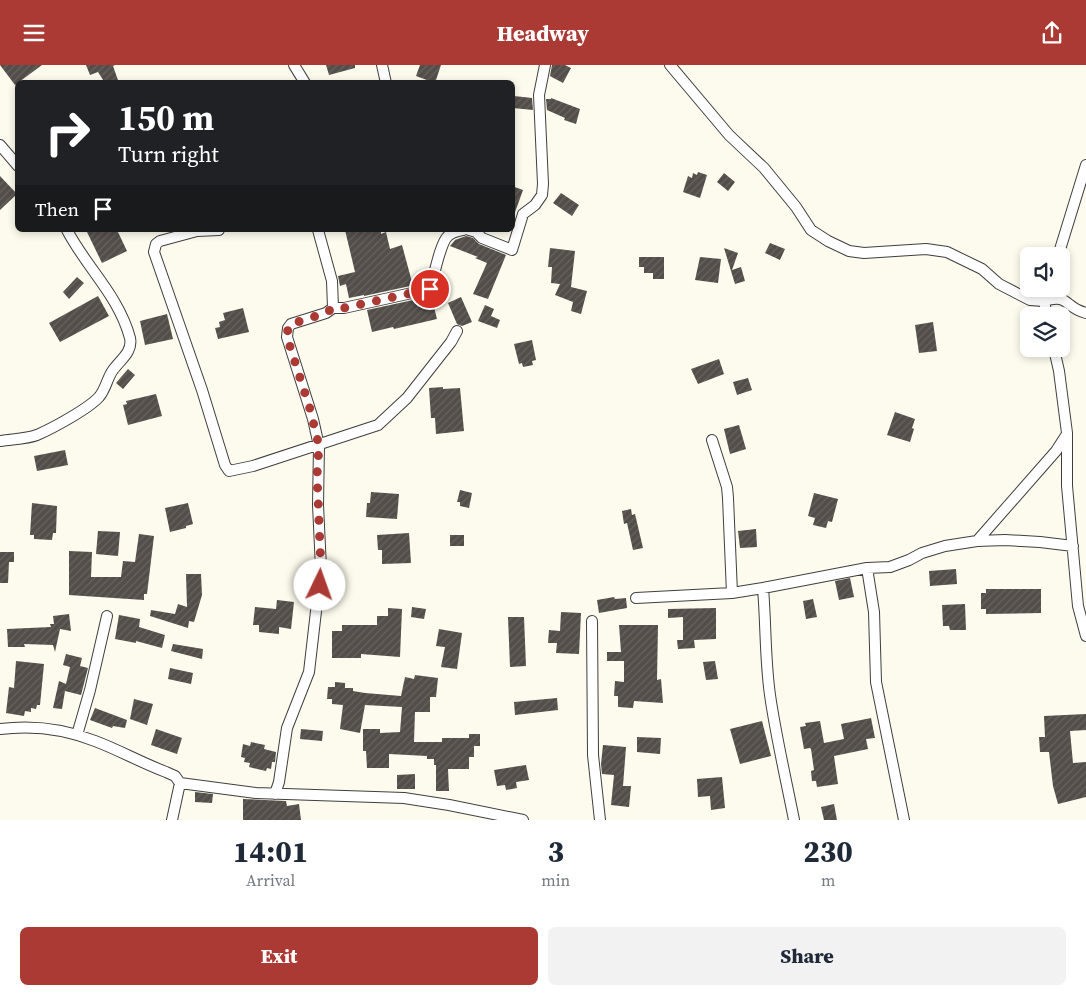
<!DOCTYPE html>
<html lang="en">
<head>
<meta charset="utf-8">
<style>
	body { margin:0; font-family:"Source Serif 4",serif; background:#f2f2f3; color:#1f2937; height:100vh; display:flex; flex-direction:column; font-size:19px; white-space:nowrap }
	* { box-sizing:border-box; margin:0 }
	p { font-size:16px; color:#747a83 }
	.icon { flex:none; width:28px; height:28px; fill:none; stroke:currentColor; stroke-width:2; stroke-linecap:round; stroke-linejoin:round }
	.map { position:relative; height:755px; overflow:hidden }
	.drawer { display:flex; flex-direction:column; background:#fff; flex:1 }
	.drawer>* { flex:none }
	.hud { position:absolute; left:15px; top:15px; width:500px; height:152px; border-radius:8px; box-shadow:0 2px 8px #0003; background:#202124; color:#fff; overflow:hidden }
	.buttons { position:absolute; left:1020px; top:182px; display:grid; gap:10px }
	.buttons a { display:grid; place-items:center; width:50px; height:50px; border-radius:8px; background:#fff; box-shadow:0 2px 8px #0003; font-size:25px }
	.pin { position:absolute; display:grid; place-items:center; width:42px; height:42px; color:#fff; margin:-21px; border:2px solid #fff; border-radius:50%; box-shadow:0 1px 5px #0007 }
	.me { position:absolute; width:55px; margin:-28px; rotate:3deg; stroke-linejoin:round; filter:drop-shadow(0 0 4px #0008) }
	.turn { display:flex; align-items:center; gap:18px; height:105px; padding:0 20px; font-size:22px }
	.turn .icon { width:65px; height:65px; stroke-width:2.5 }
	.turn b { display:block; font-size:35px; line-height:42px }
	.then { display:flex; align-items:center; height:48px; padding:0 20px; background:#0003; gap:10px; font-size:19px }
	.eta { display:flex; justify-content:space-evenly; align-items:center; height:85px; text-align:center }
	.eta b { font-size:30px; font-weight:800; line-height:35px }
	.action { display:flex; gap:10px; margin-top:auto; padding:10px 20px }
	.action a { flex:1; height:58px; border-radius:8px; background:#ac3a34; color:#fff; font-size:20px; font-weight:800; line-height:58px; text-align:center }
	.action a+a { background:#f2f2f3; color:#1f2937 }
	header { display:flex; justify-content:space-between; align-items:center; height:65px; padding:0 20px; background:#ac3a34; color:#fff; font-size:22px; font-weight:800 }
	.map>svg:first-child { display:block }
	.building { fill:url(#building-hatch) }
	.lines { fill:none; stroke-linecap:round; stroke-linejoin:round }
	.minor-casing { stroke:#3f3f3f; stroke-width:12 }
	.minor { stroke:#fff; stroke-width:10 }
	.route { stroke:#ac3a34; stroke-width:9; stroke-dasharray:0 16.2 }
</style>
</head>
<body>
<header><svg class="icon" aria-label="menu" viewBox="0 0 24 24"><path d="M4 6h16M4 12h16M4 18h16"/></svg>Headway<svg class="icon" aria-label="share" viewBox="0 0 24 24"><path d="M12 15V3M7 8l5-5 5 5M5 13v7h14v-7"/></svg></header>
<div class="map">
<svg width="1086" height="755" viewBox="0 0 1086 755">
	<defs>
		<pattern id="building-hatch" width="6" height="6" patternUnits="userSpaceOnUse" patternTransform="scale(1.25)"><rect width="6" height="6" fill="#534e4a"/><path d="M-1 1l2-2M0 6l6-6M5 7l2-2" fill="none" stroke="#676360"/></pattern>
	</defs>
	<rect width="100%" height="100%" fill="#fdfbed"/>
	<path class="building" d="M0 0H42L15 20Z
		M86 0H115L113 1 119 18H105L98 7 90 10Z
		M326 0H355V3L329 10Z
		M420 0H441L435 18 416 11Z
		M552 0H565L571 3 563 18 550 11Z
		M514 31 532 33 533 45 513 43Z
		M551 33 580 44 576 59 564 55 565 53 547 45 546 34H551Z
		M698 107 707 110 700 133 683 127 688 111 692 113 693 108 697 110Z
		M724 108 735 117 728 126 717 117Z
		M0 111 17 129 0 145Z
		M512 121 523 125 514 150H512Z
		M561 128 579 140 572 151 553 138Z
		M86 165H117L127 186 102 198Z
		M345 165H381V169L386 167 390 184 402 180 412 217 423 214 424 218 364 231V230L349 233 346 219 340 221 338 211 355 207Z
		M466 171 473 173 479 179 506 190 488 234 473 229 487 198 475 193 478 192 450 181 455 175Z
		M770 178 785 184 780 195 765 188Z
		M550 183 575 186 571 222 587 226 581 249 571 246 573 237 555 230 560 219 551 218 552 202H548Z
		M724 183 738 188 732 205 741 202 745 216 735 219Z
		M639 192H664V214H653V208H644V202H639Z
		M700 192 721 194 718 218 695 215Z
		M77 212 84 218 69 234 63 227Z
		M98 231 109 251 60 277 49 258Z
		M427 232 428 235 432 234 437 254 394 264 393 262 372 267 367 245Z
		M461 232 472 257 462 261 457 259 448 238Z
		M485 240 494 244 491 251 500 255 497 263 478 256Z
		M243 243 249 267 218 274 215 263 220 262 219 257 225 255 223 248Z
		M167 249 173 274 145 280 140 256Z
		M933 257 937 286 919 288 915 260Z
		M532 275 536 295 532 296 533 300 523 302 522 298 519 299 514 279Z
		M719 294 724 309 698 319 691 304Z
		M128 304 135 310 123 324 116 318Z
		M748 313 752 325 737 330 733 317Z
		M443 322V324L460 323 464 366 436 369 435 353H431L429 323Z
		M156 329 162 351 128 360 123 340 127 339 126 336Z
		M895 347 915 354 912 363 914 364 910 377 887 370Z
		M739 360 746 384 730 389 724 364Z
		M65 385 68 400 37 406 34 391Z
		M460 425 472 428 469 443 460 441V437H457Z
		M371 427 399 429 397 454 366 452 367 438H370Z
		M814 428 838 434 832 457 828 456 826 463 813 460 815 453 808 451Z
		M32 438 57 441 56 468H53L52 475 34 474V470H30Z
		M188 438 193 459 186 461V463L170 467 165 443Z
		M631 444 632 450 635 449 643 483 633 485 627 458 624 459 622 446Z
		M756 464 757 482 740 483 738 466Z
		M98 466 120 467 118 491 96 489Z
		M409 468 411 498 382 499V485H378L377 470Z
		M139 469 154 471 147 529H144V535L69 530V486L92 487 91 512H121L123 496 135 497Z
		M450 470H464V481H450Z
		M0 487H14V497H9L8 518H0Z
		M956 504 957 519 930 521 929 506Z
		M186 509H201L202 530 194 557 189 556 188 563 150 551 151 545 175 549 178 539 187 542Z
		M850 513 854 532 839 535 835 516Z
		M986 524H1041V548L986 549V544H981V528H986Z
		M614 532 615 534 626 533 627 543 599 548 597 535Z
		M813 534 817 552 806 554 803 536Z
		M277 535 294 537 291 564 279 562V569L259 567V560H253L255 542 276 544Z
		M965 539 966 565H950L949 561H943L942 540Z
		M412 542 426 544 424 554 411 552Z
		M388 543 402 544 400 592 361 589V593H332V566H342V560H377V551H388Z
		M716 543V574L694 575 695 583 678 584 677 575H683V552L668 553V544Z
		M561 547 581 548 579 589 556 588 557 578H548L549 565 560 566Z
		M69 549 71 566 60 564 55 587 53 580 24 579 25 582H8L7 564 51 562 50 559H54L53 551Z
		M119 550 140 554 139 562 165 570 162 583 136 576V578L115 574Z
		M508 552H524L526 601 510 602Z
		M619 560H658L657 615 661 614 663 638 634 636 633 643 618 642V631H614L615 616 624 617V596H607V587H621Z
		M439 564 462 568 457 604 441 602 445 582 436 581Z
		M173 579 203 584 202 594 171 586Z
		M66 589 82 593 80 601 88 603 81 630 65 626 62 644 53 643 59 616 66 619 70 602 63 600Z
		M16 596 44 599 40 640H37L36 644 31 643V647L25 646 24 651 6 648 9 622 14 623Z
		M715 596 718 614 706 615 703 597Z
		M170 603 193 608 191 619 168 614Z
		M415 610 438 613 436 632H430V647H415L414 677H442V673H469V669H480V681H474V692H469V704H448L449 726H436V700H434V694H427V691L389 689V703H367L366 686H363V664H380V668L400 667 402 642 365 640 360 668 340 664 343 640 332 639V634H327L328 622H335V617L345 618V623H353V626L365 628 401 631 405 612 414 614Z
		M557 633 558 645 515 650 514 637Z
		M134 634 153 639 147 660 130 654Z
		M95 643 127 655 125 663 113 661 112 663 90 655Z
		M1086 649V665L1070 666 1073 698 1086 697V732L1058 739 1053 721 1049 687H1040L1039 672H1045L1044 651Z
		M871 653 875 673 866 674 868 684 834 691 838 719 817 722 816 716H812L811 706 814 705 811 684 810 683 804 684 800 662 806 661 805 658 820 656 824 678 844 674 841 659Z
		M762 656 771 691 740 699 730 664Z
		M156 664 182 673 177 689 151 680Z
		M301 664 323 666 322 676 300 674Z
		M637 672 661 673 660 689 637 687Z
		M251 677 265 680 264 684 276 687 275 697H272L271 704 267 703 266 706 249 702 250 698 244 697 245 693 241 692 243 679 250 681Z
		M603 680 626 682 623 721H631L629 742 611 740 614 710 602 709 601 699Z
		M526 700 529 715 516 717 517 723 506 725 505 720 497 721 494 705Z
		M415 709V724H397V710Z
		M722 712 725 743 711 745 710 731 698 732 697 714Z
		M195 727 213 729 212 738 195 737Z
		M243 734 286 736 287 741 299 739 301 755H243Z
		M834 739 837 755H824L821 742Z"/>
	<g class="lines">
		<defs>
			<path id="minor" d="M294 0 305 18
				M382 0 386 18
				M670 0 729 70 764 103 796 142 811 165 828 176 849 186 864 188 926 184 947 187 982 204 999 219 1030 235 1044 236 1048 224
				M0 80 18 101
				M219 165 197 166 160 176 156 179 154 187 202 325 225 400 229 406 253 401 378 360 407 333 451 277 457 266
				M469 165 476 167 482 173 512 185 523 149 535 140 542 130 543 119 539 30 545 0
				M1058 191 1086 100
				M333 243H344L430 224C434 212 440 178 448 171 452 167 458 166 463 165
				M1047 251 1044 236C1070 228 1064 243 1086 248
				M1054 284 1059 306 1067 368V421L1078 541 1086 571
				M712 375 727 422 728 433 732 528
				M0 376C12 374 26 374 37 370 53 363 88 344 99 332 106 324 107 313 113 305 120 295 133 287 130 273 119 231 86 202 67 165
				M977 476 1056 386 1067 369
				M867 503 874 547 876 617 904 755
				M763 523C766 559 765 595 770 630 776 672 786 714 794 755
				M636 533 732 528 763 523 867 503 890 502 909 495 922 488 945 481 977 476 1005 475 1040 477 1073 481
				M592 556 593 690 600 755
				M0 664C32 660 65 664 95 676 119 685 142 698 166 707L175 711 180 718
				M77 670 90 625 107 551
				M275 729 279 717 287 663 309 607 321 503 318 440 319 381 313 354 287 272 288 263 291 259 326 248 333 243 332 216 318 165
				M172 755 180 718 256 728 404 733 449 740 523 755"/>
		</defs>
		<use href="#minor" class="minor-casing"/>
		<use href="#minor" class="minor"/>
	</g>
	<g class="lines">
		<path class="route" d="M320 520 321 503 317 410 319 381 310 344 287 272 288 263 291 259 326 248 333 243H344L430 224"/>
	</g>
</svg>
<div class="buttons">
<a><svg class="icon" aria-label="sound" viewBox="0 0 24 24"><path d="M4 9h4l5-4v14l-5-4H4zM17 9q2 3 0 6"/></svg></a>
<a><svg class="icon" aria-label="layers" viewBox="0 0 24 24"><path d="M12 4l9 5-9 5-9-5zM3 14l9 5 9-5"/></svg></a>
</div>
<div class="pin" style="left:430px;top:224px;background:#d93025"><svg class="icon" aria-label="arrive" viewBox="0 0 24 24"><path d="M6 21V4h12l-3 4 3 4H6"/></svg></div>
<svg class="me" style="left:320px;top:520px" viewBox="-20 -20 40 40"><circle r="19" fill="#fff"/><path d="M0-13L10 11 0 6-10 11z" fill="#ac3a34"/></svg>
<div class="hud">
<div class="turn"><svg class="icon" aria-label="right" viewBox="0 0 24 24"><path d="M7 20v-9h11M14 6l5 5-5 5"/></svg><div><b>150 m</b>Turn right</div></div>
<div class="then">Then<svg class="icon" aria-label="arrive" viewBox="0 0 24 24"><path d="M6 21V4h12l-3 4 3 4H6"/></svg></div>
</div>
</div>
<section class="drawer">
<div class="eta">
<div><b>14:01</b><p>Arrival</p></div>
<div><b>3</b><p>min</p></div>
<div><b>230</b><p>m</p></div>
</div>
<div class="action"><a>Exit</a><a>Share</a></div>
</section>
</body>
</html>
